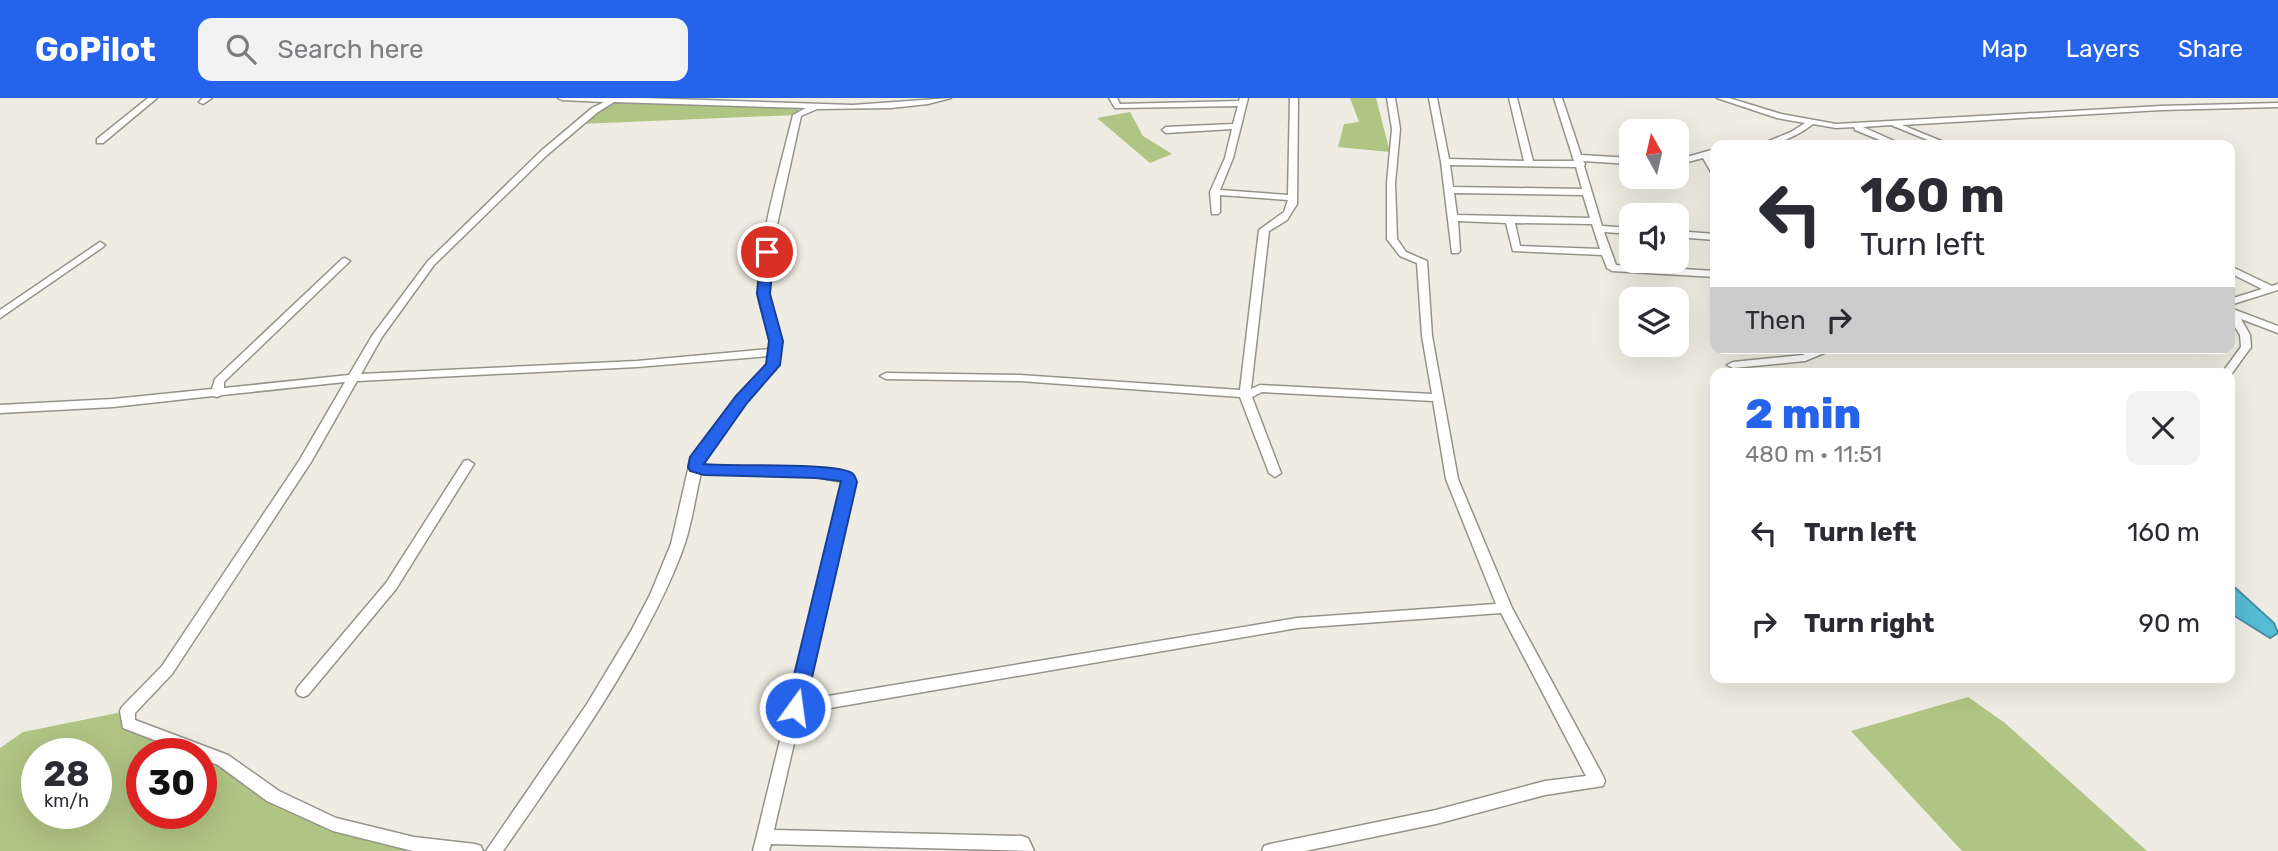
<!DOCTYPE html>
<html lang="en">
<head>
<meta charset="utf-8">
<style>
	body { margin:0; font-family:Rubik,sans-serif; background:#f2f2f3; color:#2b2b33; height:100vh; display:flex; flex-direction:column; font-size:26px; white-space:nowrap }
	* { box-sizing:border-box; margin:0 }
	p { font-size:23px; color:#7c7c81 }
	.icon { flex:none; width:38px; height:38px; fill:none; stroke:currentColor; stroke-width:2; stroke-linecap:round; stroke-linejoin:round }
	.map { position:relative; flex:1; overflow:hidden }
	.details { position:absolute; left:1710px; top:270px; width:525px; height:315px; display:flex; flex-direction:column; background:#fff; border-radius:14px; box-shadow:0 7px 28px #0002 }
	.details>* { flex:none }
	.top-card { position:absolute; left:1710px; top:42px; width:525px; height:214px; border-radius:14px; box-shadow:0 7px 28px #0002; background:#fff; color:#2b2b33; overflow:hidden }
	.needle { width:46px; rotate:352deg }
	.fabs { position:absolute; left:1619px; top:21px; display:grid; gap:14px }
	.fabs a { display:grid; place-items:center; width:70px; height:70px; border-radius:14px; background:#fff; box-shadow:0 7px 28px #0002; font-size:35px }
	.speed { position:absolute; left:21px; top:640px; display:flex; gap:14px; font-size:35px; font-weight:700; text-align:center }
	.speed>* { display:grid; place-content:center; width:91px; height:91px; border-radius:50%; background:#fff; box-shadow:0 7px 28px #0002; line-height:1 }
	.speed small { font-size:18px; font-weight:400 }
	.speed .limit { border:10px solid #d22; background:#fff; color:#111 }
	.pin { position:absolute; display:grid; place-items:center; width:60px; height:60px; color:#fff; margin:-30px; border:4px solid #fff; border-radius:50%; box-shadow:0 2px 7px #0007 }
	.me { position:absolute; width:77px; margin:-38px; rotate:14deg; stroke-linejoin:round; filter:drop-shadow(0 0 5px #0008) }
	.turn { display:flex; align-items:center; gap:24px; height:147px; padding:0 35px; font-size:32px }
	.turn .icon { width:91px; height:91px; stroke-width:2.5 }
	.turn b { display:block; font-size:49px; line-height:60px }
	.then { display:flex; align-items:center; height:66px; padding:0 35px; background:#0003; gap:14px; font-size:26px }
	.round { display:grid; place-items:center; flex:none; width:74px; height:74px; border-radius:14px; background:#f2f2f3 }
	.head { display:flex; align-items:center; justify-content:space-between; height:119px; padding:0 35px }
	h1 { font-size:42px; font-weight:800; line-height:52px; color:#2563eb }
	ul { padding:0; list-style:none }
	li { display:flex; align-items:center; gap:21px; height:91px; padding:0 35px }
	li div { flex:1 }
	li b { display:block; font-size:26px }
	li em { font-style:normal }
	header { display:flex; align-items:center; gap:42px; box-sizing:border-box; height:98px; padding:0 35px; background:#2563eb; color:#fff }
	header strong { font-size:33px }
	nav { display:flex; gap:38px; margin-inline-start:auto; font-size:24px }
	.search { width:490px; height:63px; background:#f2f2f3; display:flex; align-items:center; gap:18px; box-sizing:border-box; padding:0 24px; border-radius:14px; color:#7c7c81; font-size:26px }
	.map>svg:first-child { display:block }
	.green { fill:#b0c483; fill-rule:evenodd }
	.water { fill:#55bcd6; stroke:#478ea0; stroke-width:2 }
	.lines { fill:none; stroke-linecap:round; stroke-linejoin:round }
	.minor-casing { stroke:#95938a; stroke-width:3 }
	.minor { fill:#fff; fill-rule:evenodd }
	.route { fill:#2563eb; stroke:#184099; stroke-width:2 }
</style>
</head>
<body>
<header>
<strong>GoPilot</strong>
<div class="search"><svg class="icon" aria-label="search" viewBox="0 0 24 24"><circle cx="10" cy="10" r="6"/><path d="M15 15l6 6"/></svg>Search here</div>
<nav><a>Map</a><a>Layers</a><a>Share</a></nav>
</header>
<div class="map">
<svg width="2278" height="753" viewBox="0 0 2278 753">
	<rect width="100%" height="100%" fill="#efede3"/>
	<path class="green" d="M1350 0H1376L1390 54 1338 49 1344 26 1359 24Z
		M611 3 798 9 799 15 797 17 580 26Z
		M1130 14 1143 38 1172 56 1150 65 1097 20Z
		M1968 599 2005 625 2147 753H1962L1851 633Z
		M127 613 128 626 223 662 333 726 475 753H0V650L23 634ZM37 656H96V716H37ZM142 656H201V716H142Z"/>
	<path class="water" d="M2230 485 2274 525 2278 535 2270 540 2230 515Z"/>
	<g class="lines">
		<defs>
			<path id="minor" d="M148 0H157L103 45H97V41Z
				M203 0H212L203 6 199 4Z
				M558 0H642L853 7 951 0 928 6 891 10 817 11 801 18 775 136 770 172 768 196 781 243 779 267 745 303 702 363V367L705 368 816 371 851 376 855 384 804 602 1297 520 1496 506 1446 381 1433 303 1262 294 1252 299 1281 375 1275 379 1269 375 1240 299 1020 283 886 281 880 278 886 275 1020 277 1240 292 1259 132 1284 114 1288 102 1220 97V114L1218 116H1212L1210 94 1225 60 1232 31 1166 35 1162 32 1166 29 1233 26 1238 8 1118 10H1115L1109 0H1117L1120 6 1239 3 1240 0H1248L1233 60 1220 92 1288 97 1290 0H1298L1297 106 1287 122 1269 133 1251 291 1260 287 1432 296 1422 238 1417 165 1400 158 1387 141V85L1392 31 1387 0H1395L1400 31 1395 85 1397 141 1406 154 1427 163 1432 238 1458 381 1512 510 1603 678 1605 683 1603 688 1545 697 1436 726 1305 753H1262L1264 748 1270 746 1436 712 1545 683 1586 678 1501 515 1297 530 801 615 774 732 1022 738 1028 740 1034 753 771 746 769 753H753L843 384 816 379 701 375C695 400 692 425 684 448 671 485 652 521 633 555 594 624 548 688 503 753H486L587 606 631 533 650 497 671 446 690 363 737 299 768 266 769 258 637 269 357 283 311 364 172 576 135 615V622L228 657 279 693 336 720 414 739 475 746 481 748 483 753H413L333 733 267 703 218 667 201 660V656H191L123 630 120 613 122 609 162 568 299 363 345 284 222 297 217 299 213 298 113 309 0 315V307L113 301 212 291 215 281 342 161 345 160 350 163 348 165 224 284V290L349 277 372 238 428 163 541 53 592 10 604 4 562 2ZM614 4 806 10 793 17C780 71 759 139 758 193 758 213 772 231 770 251L637 263 361 276 382 239 434 167 547 57 598 14Z
				M1429 0H1437L1449 61 1524 63 1509 0H1517L1533 63H1574L1554 0H1562L1581 57 1631 60V66L1583 63 1585 66 1584 68 1602 128 1631 130V136L1604 134 1616 167 1715 173V179L1612 173 1607 170 1602 157 1513 153 1506 125 1458 123 1460 153 1458 155H1452L1441 64ZM1450 67 1576 69 1582 91 1453 89ZM1454 95 1583 97 1590 120 1457 117ZM1515 125 1592 126 1600 151 1520 148Z
				M1717 0H1729L1781 16 1836 26 2161 8 2278 5V9L2161 12 1902 27 1951 47H1940L1891 27 1863 29 1903 47H1892L1855 32 1854 29 1836 30 1813 26C1797 38 1779 47 1759 47L1791 34 1805 25 1777 20Z
				M1715 51V57H1711L1715 65V77L1711 74 1703 60 1676 67V62Z
				M1676 133 1715 136V142L1676 139Z
				M100 144 105 147 103 149 0 220V212Z
				M2230 168 2272 188 2278 186V192L2230 207V201L2262 191 2230 175Z
				M2230 210 2278 228V235L2241 221 2250 237 2251 249 2230 278V275H2222L2241 249 2240 237 2230 221Z
				M1818 250H1828L1829 253 1805 263 1733 270 1727 267 1733 264 1803 257Z
				M468 362 474 366 396 491 308 597 303 599 298 597 296 593 298 589 386 485 464 363Z"/>
		</defs>
		<use href="#minor" class="minor-casing"/>
		<use href="#minor" class="minor"/>
	</g>
	<path class="route" d="M767 150 774 154 770 196 783 243 780 267 747 305 704 366C731 369 835 364 852 375 855 377 856 381 857 384L805 610 802 616 795 618 788 616 786 610 841 383 816 380 704 377 690 373 688 369 690 359 736 298 766 266 769 243 757 196 761 154Z"/>
</svg>
<div class="fabs">
<a><svg class="needle" viewBox="-14 -14 28 28"><path d="M0-13l5 13h-10z" fill="#e53935"/><path d="M0 13l5-13h-10z" fill="#7c7c81"/></svg></a>
<a><svg class="icon" aria-label="sound" viewBox="0 0 24 24"><path d="M4 9h4l5-4v14l-5-4H4zM17 9q2 3 0 6"/></svg></a>
<a><svg class="icon" aria-label="layers" viewBox="0 0 24 24"><path d="M12 4l9 5-9 5-9-5zM3 14l9 5 9-5"/></svg></a>
</div>
<div class="speed"><div>28<small>km/h</small></div><div class="limit">30</div></div>
<div class="pin" style="left:767px;top:154px;background:#d93025"><svg class="icon" aria-label="arrive" viewBox="0 0 24 24"><path d="M6 21V4h12l-3 4 3 4H6"/></svg></div>
<svg class="me" style="left:795px;top:610px" viewBox="-20 -20 40 40"><circle r="17" fill="#2563eb" stroke="#fff" stroke-width="3"/><path d="M0-11L8 9 0 5-8 9z" fill="#fff"/></svg>
<div class="top-card">
<div class="turn"><svg class="icon" aria-label="left" viewBox="0 0 24 24"><path d="M17 20v-9H6M10 6l-5 5 5 5"/></svg><div><b>160 m</b>Turn left</div></div>
<div class="then">Then<svg class="icon" aria-label="right" viewBox="0 0 24 24"><path d="M7 20v-9h11M14 6l5 5-5 5"/></svg></div>
</div>
<section class="details">
<div class="head"><div><h1>2 min</h1><p>480 m · 11:51</p></div><a class="round"><svg class="icon" aria-label="close" viewBox="0 0 24 24"><path d="M6 6l12 12M18 6L6 18"/></svg></a></div>
<ul>
<li><svg class="icon" aria-label="left" viewBox="0 0 24 24"><path d="M17 20v-9H6M10 6l-5 5 5 5"/></svg><div><b>Turn left</b></div><em>160 m</em></li>
<li><svg class="icon" aria-label="right" viewBox="0 0 24 24"><path d="M7 20v-9h11M14 6l5 5-5 5"/></svg><div><b>Turn right</b></div><em>90 m</em></li>
</ul>
</section>
</div>
</body>
</html>
